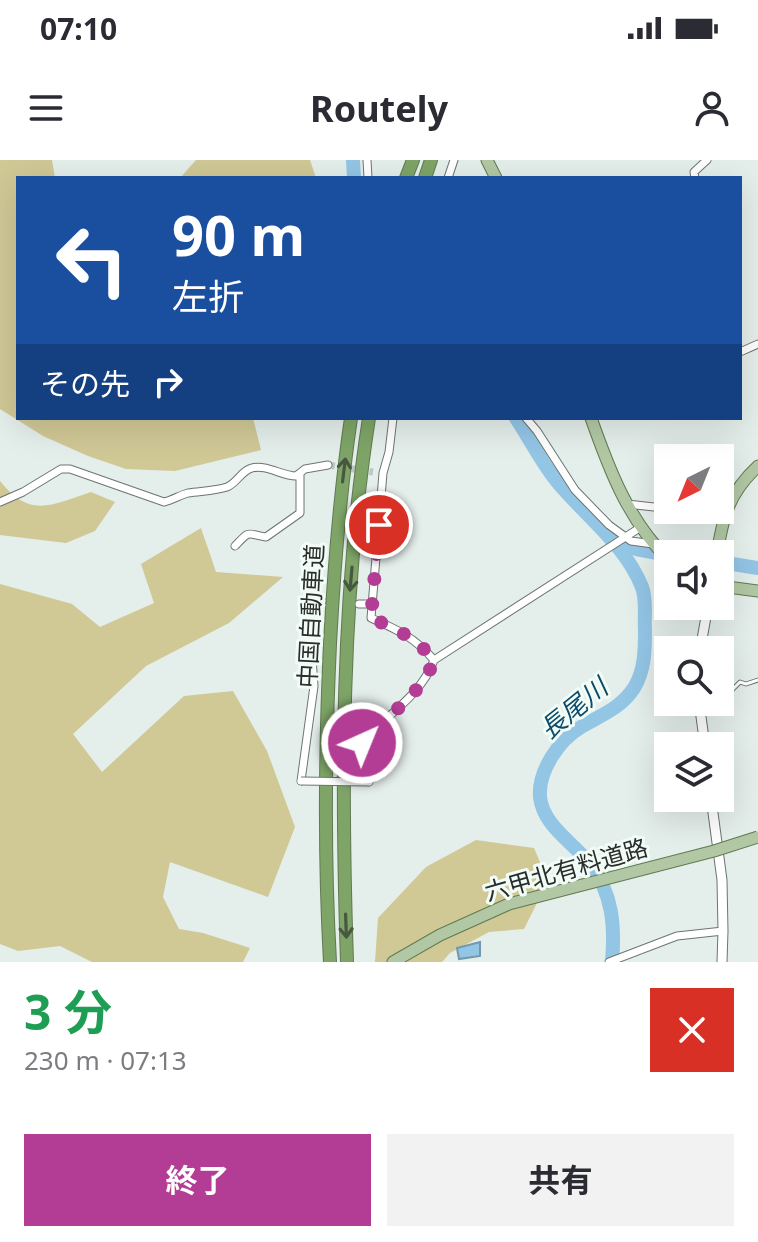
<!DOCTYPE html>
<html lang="ja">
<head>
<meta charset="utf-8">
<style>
	body { margin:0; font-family:"Noto Sans","Noto Sans JP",sans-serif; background:#f2f2f3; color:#2b2b33; height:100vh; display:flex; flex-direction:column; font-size:30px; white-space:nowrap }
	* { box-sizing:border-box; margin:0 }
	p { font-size:26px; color:#7c7c81 }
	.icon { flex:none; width:44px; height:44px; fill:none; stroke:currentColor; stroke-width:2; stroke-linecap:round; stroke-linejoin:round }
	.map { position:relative; height:802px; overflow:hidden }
	.details { display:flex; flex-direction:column; background:#fff; flex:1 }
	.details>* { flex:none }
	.top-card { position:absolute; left:16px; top:16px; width:726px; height:244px; border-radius:0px; box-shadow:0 8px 32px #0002; background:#1a4fa0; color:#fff; overflow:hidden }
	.needle { width:52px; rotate:223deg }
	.tools { position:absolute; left:654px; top:284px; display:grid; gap:16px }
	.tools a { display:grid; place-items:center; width:80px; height:80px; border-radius:0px; background:#fff; box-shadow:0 8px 32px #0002; font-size:40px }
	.pin { position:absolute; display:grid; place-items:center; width:68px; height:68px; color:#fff; margin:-34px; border:4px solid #fff; border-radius:50%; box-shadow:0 2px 8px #0007 }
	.me { position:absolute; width:88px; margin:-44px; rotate:44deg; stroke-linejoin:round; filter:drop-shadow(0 0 6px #0008) }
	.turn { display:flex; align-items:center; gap:28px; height:168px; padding:0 24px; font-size:36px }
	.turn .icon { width:104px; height:104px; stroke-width:2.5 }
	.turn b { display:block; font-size:56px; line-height:68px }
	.then { display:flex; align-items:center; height:76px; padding:0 24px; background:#0003; gap:16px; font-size:30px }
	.round { display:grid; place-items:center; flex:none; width:84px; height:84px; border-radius:0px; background:#f2f2f3 }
	.overview { display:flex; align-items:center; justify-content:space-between; height:136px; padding:0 24px }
	h1 { font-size:48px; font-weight:700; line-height:60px; color:#1e9e55 }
	.action { display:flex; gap:16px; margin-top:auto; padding:16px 24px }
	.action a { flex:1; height:92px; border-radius:0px; background:#b33d94; color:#fff; font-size:32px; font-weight:700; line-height:92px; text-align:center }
	.action a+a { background:#f2f2f3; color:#2b2b33 }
	.status { display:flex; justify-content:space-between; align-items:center; height:56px; padding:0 40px; background:#fff; direction:ltr }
	.status svg { height:22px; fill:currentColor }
	header { display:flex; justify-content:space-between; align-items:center; height:104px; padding:0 24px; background:#fff; font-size:36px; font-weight:700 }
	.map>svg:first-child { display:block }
	.green { fill:#d0c895 }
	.water { fill:#93c5e5; stroke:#7397ad; stroke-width:2 }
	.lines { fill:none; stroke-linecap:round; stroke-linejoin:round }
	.river { stroke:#93c5e5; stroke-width:14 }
	.street-tunnel { stroke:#bfc7c4; stroke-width:7; stroke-dasharray:7 3.5; stroke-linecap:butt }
	.lane-casing { stroke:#6c7571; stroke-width:5 }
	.street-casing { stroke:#6c7571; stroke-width:9 }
	.secondary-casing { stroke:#6c7571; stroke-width:11 }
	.primary-casing { stroke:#607a52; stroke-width:13 }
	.highway-casing { stroke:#607a52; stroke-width:14 }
	.lane { stroke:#fff; stroke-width:3 }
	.street { stroke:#fff; stroke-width:7 }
	.secondary { stroke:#fff; stroke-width:9 }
	.primary { stroke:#b2c8a4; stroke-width:11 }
	.highway { stroke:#7ea467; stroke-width:12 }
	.street-bridge-casing { stroke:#6c7571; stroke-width:9; stroke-linecap:butt }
	.primary-bridge-casing { stroke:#607a52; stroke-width:13; stroke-linecap:butt }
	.street-bridge { stroke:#fff; stroke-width:7 }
	.primary-bridge { stroke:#b2c8a4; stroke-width:11 }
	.oneway { stroke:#475740 }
	.route { stroke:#b33d94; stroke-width:14; stroke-dasharray:0 25.2 }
	.labels { text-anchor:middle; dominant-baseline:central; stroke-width:6; stroke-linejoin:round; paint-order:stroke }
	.street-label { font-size:24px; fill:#292d2b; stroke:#f2fcf7 }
	.water-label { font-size:26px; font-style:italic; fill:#0b4a69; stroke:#f2fcf7 }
</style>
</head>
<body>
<div class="status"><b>07:10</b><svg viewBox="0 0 49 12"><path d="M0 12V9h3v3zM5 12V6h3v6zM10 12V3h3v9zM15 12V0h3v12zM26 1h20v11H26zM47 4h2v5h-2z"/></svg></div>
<header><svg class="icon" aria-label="menu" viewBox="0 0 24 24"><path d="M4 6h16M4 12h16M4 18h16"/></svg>Routely<svg class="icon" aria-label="person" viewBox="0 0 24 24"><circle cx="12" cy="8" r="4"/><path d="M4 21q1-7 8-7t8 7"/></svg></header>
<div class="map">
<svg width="758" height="802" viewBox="0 0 758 802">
	<rect width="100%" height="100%" fill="#e4eeea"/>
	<path class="green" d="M0 0H52L55 18H18V258H253L261 290 175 311 126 309 88 296 43 276 0 249Z
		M196 0H310L316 18H180Z
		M0 321C30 359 52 345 91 332L115 342 95 371 66 383 0 375Z
		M201 368 216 412 283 417 229 463 146 506 73 574 102 612 184 536 233 531 267 591 295 667 268 737 170 702 163 737 179 769 203 773 250 788 243 802H92L60 786 18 791 0 784V424L72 444 100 467 154 443 141 404Z
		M476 680 534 688 548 721 524 769 489 772 450 793 442 802H375L378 758 426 707Z"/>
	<path class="water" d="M480 782V796L459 799 457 788Z"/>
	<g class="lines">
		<path class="river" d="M353 0 354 18
			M516 258C530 279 542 304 559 324 588 358 625 385 642 427 647 440 644 457 645 470 645 490 645 510 634 528 620 549 601 555 581 567 559 580 538 611 540 637 543 666 574 683 590 704 613 734 615 766 612 802
			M615 379 636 389 668 395
			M720 402 758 408"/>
		<path class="street-tunnel" d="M328 305 373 312"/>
		<defs>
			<path id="lane" d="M720 542 740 522 746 524 758 520
				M704 554 720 542"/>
			<path id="street" d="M367 0 368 18
				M448 18 454 0
				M695 18 694 12 707 0
				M740 192 758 184
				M526 258 537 271 575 330 609 365 631 381 653 384
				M720 333 736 332
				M0 342 23 332 61 309H70L164 342C173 340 180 335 188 333 201 331 215 331 227 327 237 323 242 310 252 308 266 304 282 316 296 316L305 309 328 305
				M627 344 654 347 668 345
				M235 386C251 369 246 374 266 377L300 353V313
				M312 441 316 405
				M359 444H372
				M434 500 641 367
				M301 621 314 526 310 470 312 441H322
				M369 622 362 583 366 577C390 554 423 532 434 500 414 477 398 470 371 458L383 313 389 292 393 258
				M609 802 677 776 723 771"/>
			<path id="secondary" d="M700 490 708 446
				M699 542 705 586
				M711 638 722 720 723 771 722 802"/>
			<path id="primary" d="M487 0 496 18
				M591 258C609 309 628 360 668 399
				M717 394C723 356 729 333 758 306
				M720 426 758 431
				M393 802 440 775 509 744"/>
			<path id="highway" d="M406 18 413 0
				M425 18 431 0
				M330 802C324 696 325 590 330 484 334 408 340 333 351 258
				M347 802C341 621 341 438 369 258"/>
		</defs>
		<use href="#lane" class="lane-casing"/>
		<use href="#street" class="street-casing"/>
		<use href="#secondary" class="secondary-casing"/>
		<use href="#primary" class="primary-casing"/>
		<use href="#highway" class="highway-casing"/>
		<use href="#lane" class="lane"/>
		<use href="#street" class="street"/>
		<use href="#secondary" class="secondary"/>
		<use href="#primary" class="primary"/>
		<use href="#highway" class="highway"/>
		<defs>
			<path id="street-bridge" d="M301 621 369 622"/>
			<path id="primary-bridge" d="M509 744 714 691 758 677"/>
		</defs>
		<use href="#street-bridge" class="street-bridge-casing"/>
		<use href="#primary-bridge" class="primary-bridge-casing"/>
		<use href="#street-bridge" class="street-bridge"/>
		<use href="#primary-bridge" class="primary-bridge"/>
	</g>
	<defs><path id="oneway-shaft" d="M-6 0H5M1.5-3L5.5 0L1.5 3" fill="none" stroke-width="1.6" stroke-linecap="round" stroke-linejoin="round" transform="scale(2)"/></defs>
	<g class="oneway">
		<use href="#oneway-shaft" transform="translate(344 310) rotate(-83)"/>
		<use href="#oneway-shaft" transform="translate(351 419) rotate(95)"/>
		<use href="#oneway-shaft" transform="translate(346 766) rotate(88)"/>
	</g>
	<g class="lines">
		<path class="route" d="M362 583 366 577C390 554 423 532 434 500 415 477 398 470 371 458L379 365"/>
	</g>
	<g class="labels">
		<g class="street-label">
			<text transform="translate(310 456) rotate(-87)">中国自動車道</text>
			<text transform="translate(566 709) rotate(-16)">六甲北有料道路</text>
		</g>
		<g class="water-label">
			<text transform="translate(573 548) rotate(-39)">長尾川</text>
		</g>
	</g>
</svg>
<div class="tools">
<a><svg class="needle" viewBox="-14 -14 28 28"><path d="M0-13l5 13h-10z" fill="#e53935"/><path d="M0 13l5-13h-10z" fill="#7c7c81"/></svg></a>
<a><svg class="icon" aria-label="sound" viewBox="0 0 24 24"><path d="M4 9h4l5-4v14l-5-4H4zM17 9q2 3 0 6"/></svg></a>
<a><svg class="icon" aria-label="search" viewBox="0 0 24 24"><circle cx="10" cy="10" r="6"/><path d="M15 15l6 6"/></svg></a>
<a><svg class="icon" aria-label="layers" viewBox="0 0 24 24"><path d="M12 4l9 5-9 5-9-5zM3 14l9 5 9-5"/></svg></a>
</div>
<div class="pin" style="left:379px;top:365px;background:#d93025"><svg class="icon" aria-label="arrive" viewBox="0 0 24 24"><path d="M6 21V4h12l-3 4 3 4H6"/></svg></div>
<svg class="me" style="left:362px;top:583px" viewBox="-20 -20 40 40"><circle r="17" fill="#b33d94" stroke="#fff" stroke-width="3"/><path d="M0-11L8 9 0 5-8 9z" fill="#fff"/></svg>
<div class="top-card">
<div class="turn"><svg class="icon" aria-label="left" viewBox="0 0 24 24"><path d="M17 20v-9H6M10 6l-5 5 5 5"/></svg><div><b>90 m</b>左折</div></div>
<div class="then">その先<svg class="icon" aria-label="right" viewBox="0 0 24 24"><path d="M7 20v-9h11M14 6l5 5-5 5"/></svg></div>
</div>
</div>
<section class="details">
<div class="overview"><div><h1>3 分</h1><p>230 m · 07:13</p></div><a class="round" style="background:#d93025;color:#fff"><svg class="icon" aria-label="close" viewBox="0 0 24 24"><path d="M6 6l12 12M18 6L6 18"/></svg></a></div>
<div class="action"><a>終了</a><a>共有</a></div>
</section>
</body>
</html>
